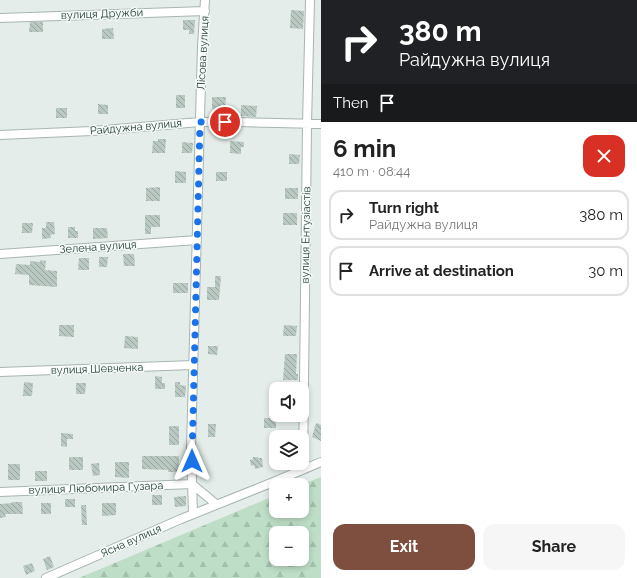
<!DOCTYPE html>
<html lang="en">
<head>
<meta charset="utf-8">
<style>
	body { margin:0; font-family:Raleway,sans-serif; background:#f6f6f6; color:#222; height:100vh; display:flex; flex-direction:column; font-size:15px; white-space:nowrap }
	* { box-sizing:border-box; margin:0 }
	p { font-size:13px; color:#767676 }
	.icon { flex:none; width:22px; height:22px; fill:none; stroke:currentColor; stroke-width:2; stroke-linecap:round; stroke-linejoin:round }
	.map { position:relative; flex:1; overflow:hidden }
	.details { display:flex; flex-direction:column; background:#fff; width:316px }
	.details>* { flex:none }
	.guide { background:#202124; color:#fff; overflow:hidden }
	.tools { position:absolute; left:269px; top:382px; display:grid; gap:8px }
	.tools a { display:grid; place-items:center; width:40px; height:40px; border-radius:8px; background:#fff; box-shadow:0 2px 6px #0003; font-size:20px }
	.pin { position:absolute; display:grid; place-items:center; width:34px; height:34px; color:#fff; margin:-17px; border:2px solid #fff; border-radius:50%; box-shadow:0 1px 4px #0007 }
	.me { position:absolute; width:44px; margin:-22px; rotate:0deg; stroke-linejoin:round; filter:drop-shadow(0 0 3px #0008) }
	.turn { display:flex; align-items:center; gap:14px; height:84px; padding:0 12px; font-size:18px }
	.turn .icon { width:52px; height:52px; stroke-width:2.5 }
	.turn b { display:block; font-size:28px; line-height:34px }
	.then { display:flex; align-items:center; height:38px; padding:0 12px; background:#0003; gap:8px; font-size:15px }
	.round { display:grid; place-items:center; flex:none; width:42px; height:42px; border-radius:12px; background:#f6f6f6 }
	.headline { display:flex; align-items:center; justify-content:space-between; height:68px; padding:0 12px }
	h1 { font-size:24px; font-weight:700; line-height:30px }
	.button { display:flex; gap:8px; margin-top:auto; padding:8px 12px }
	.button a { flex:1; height:46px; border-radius:12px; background:#7e4e3f; color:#fff; font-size:16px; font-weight:700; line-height:46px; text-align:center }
	.button a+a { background:#f6f6f6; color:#222 }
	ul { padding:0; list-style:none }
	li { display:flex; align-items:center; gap:12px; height:50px; margin:0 8px 6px; padding:0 4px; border:2px solid #e0e0e0; border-radius:12px }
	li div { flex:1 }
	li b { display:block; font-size:15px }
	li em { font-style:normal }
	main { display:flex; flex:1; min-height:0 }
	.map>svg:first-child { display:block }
	.forest { fill:url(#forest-firs); fill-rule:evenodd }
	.building { fill:url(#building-back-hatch) }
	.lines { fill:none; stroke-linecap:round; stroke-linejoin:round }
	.minor-casing { stroke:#a7b5b0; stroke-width:10 }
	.minor { stroke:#fff; stroke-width:8 }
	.route { stroke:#1a73e8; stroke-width:7; stroke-dasharray:0 12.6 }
	.labels { text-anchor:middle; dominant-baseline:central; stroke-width:3; stroke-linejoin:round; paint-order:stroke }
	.street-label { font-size:11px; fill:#243f38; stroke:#f5faf7 }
</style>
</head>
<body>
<main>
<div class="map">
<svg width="321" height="578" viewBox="0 0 321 578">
	<defs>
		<pattern id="forest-firs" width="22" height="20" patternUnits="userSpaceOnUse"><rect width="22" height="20" fill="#bedec7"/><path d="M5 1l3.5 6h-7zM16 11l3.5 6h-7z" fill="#a3c0ac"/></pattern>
		<pattern id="building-back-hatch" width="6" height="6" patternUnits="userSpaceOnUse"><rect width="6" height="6" fill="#bac8c2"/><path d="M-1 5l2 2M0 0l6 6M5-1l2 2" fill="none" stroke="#97a49f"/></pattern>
	</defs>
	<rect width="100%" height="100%" fill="#e4ede9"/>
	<path class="forest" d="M321 477V578H79L276 495V511H302V485H301ZM276 533H302V559H276Z"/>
	<path class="building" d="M291 10 304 11 303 29 290 28Z
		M183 20H195L194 34H189V30H183Z
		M30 22H43V32H29Z
		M113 28 114 39H102V29Z
		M176 95H185V108H176Z
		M212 97H226L225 109H212Z
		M98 104 108 105V114H98Z
		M241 105 257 106 256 117 241 116Z
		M56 108H67V118H56Z
		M158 139H166L165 153H152L153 141H158Z
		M230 141 244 142V147H241V154L230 153Z
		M182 142 193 143 192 153H182Z
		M289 154 300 155 299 164H289Z
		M175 171 186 172V183H175Z
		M216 172H227V181H216Z
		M160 187V201H146V188Z
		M285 188H298V199H285Z
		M283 213H297V225H283Z
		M145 215H160V227H151V234H145Z
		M46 222H54L55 234 50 235 51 238 42 239V228H46Z
		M22 223H33L32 233H22Z
		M68 227H75V231H78V238H68Z
		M93 228H107L108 238 93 239Z
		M123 254H134L135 266H124Z
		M99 257H108L107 267H99Z
		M79 258H89V270H78Z
		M40 260 46 261 45 270 57 271V287L29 285V275L15 274 16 264 30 265V261L40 262Z
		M215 276H221L219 300H207V287H215Z
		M173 283H188V293H173Z
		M59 325H74V337L59 336Z
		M284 325 297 326 296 336H283Z
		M125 336 138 337V349L124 348Z
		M208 346H218L217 355 208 354Z
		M285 354H297L296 374H298V380H283Z
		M155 376 162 377V383H165V389H155Z
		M24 382 33 383 32 396H23Z
		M175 382H180V385L186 386 185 397H175Z
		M76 383H86L85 394H76Z
		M264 418H276V428H264Z
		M317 423 321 425V441L312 437 314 430 315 428H314L316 424Z
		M208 424H216L215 437H208Z
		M169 426H179V445H169Z
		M61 433 73 434V439H67V447L61 446Z
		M142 456H179L178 472H168V470L142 469Z
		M69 457H83V470H69Z
		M253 457H258V458H262L263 467 255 469 254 465 251 466 250 460 253 459Z
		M115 462H129V478L115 477Z
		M99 463 100 475 93 476 91 464Z
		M8 464H20V480H8Z
		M35 471H47V481H35Z
		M152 495H162V505H152Z
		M186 496V506L175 507 174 497Z
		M65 499H75V507H65Z
		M12 502H22L23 514H5L6 517 0 518V504L12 503Z
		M41 503H51V514H41Z
		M102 503H116V515L102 516Z
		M81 505H86L87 525H82Z
		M50 556 54 567 47 570 43 559Z
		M32 563 35 571 26 575 23 566Z"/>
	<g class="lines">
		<defs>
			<path id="minor" d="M0 18 205 11
				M0 135 92 131 200 122H238L321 124
				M0 254 197 240
				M0 372 193 365
				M303 469 307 124 310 0
				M0 492 192 484 216 504
				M193 514 191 447 202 46 205 0
				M46 578 181 519 271 483 321 462"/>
		</defs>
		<use href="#minor" class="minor-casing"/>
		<use href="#minor" class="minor"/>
	</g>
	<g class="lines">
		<path class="route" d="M192 461 200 122H225"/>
	</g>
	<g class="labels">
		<g class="street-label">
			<text transform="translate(102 14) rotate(-2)">вулиця Дружби</text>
			<text transform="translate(203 53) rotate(-87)">Лісова вулиця</text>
			<text transform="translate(136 127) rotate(-5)">Райдужна вулиця</text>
			<text transform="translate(306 235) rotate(-89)">вулиця Ентузіастів</text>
			<text transform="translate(98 247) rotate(-4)">Зелена вулиця</text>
			<text transform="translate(97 369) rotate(-2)">вулиця Шевченка</text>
			<text transform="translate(96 488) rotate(-2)">вулиця Любомира Гузара</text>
			<text transform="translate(131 541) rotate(-24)">Ясна вулиця</text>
		</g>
	</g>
</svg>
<div class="tools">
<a><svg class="icon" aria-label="sound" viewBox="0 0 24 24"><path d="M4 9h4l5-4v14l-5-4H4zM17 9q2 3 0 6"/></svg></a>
<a><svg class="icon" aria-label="layers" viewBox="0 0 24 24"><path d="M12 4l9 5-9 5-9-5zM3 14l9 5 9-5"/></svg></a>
<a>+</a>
<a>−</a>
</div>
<div class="pin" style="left:225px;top:122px;background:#d93025"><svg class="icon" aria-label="arrive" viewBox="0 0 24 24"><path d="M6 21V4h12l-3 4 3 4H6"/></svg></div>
<svg class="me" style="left:192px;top:461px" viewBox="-20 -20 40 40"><path d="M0-17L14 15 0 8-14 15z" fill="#1a73e8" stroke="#fff" stroke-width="4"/></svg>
</div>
<section class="details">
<div class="guide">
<div class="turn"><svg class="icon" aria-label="right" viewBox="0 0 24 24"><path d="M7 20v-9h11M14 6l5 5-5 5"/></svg><div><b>380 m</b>Райдужна вулиця</div></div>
<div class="then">Then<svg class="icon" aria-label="arrive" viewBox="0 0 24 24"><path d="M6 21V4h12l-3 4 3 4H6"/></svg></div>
</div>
<div class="headline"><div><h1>6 min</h1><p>410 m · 08:44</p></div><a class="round" style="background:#d93025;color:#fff"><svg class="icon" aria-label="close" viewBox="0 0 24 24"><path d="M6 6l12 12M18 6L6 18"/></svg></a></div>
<ul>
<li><svg class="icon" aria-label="right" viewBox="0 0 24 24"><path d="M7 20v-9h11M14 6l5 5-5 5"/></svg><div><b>Turn right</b><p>Райдужна вулиця</p></div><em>380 m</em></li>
<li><svg class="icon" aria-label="arrive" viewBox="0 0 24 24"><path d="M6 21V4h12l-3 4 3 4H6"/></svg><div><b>Arrive at destination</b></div><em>30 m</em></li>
</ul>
<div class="button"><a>Exit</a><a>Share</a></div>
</section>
</main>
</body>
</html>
